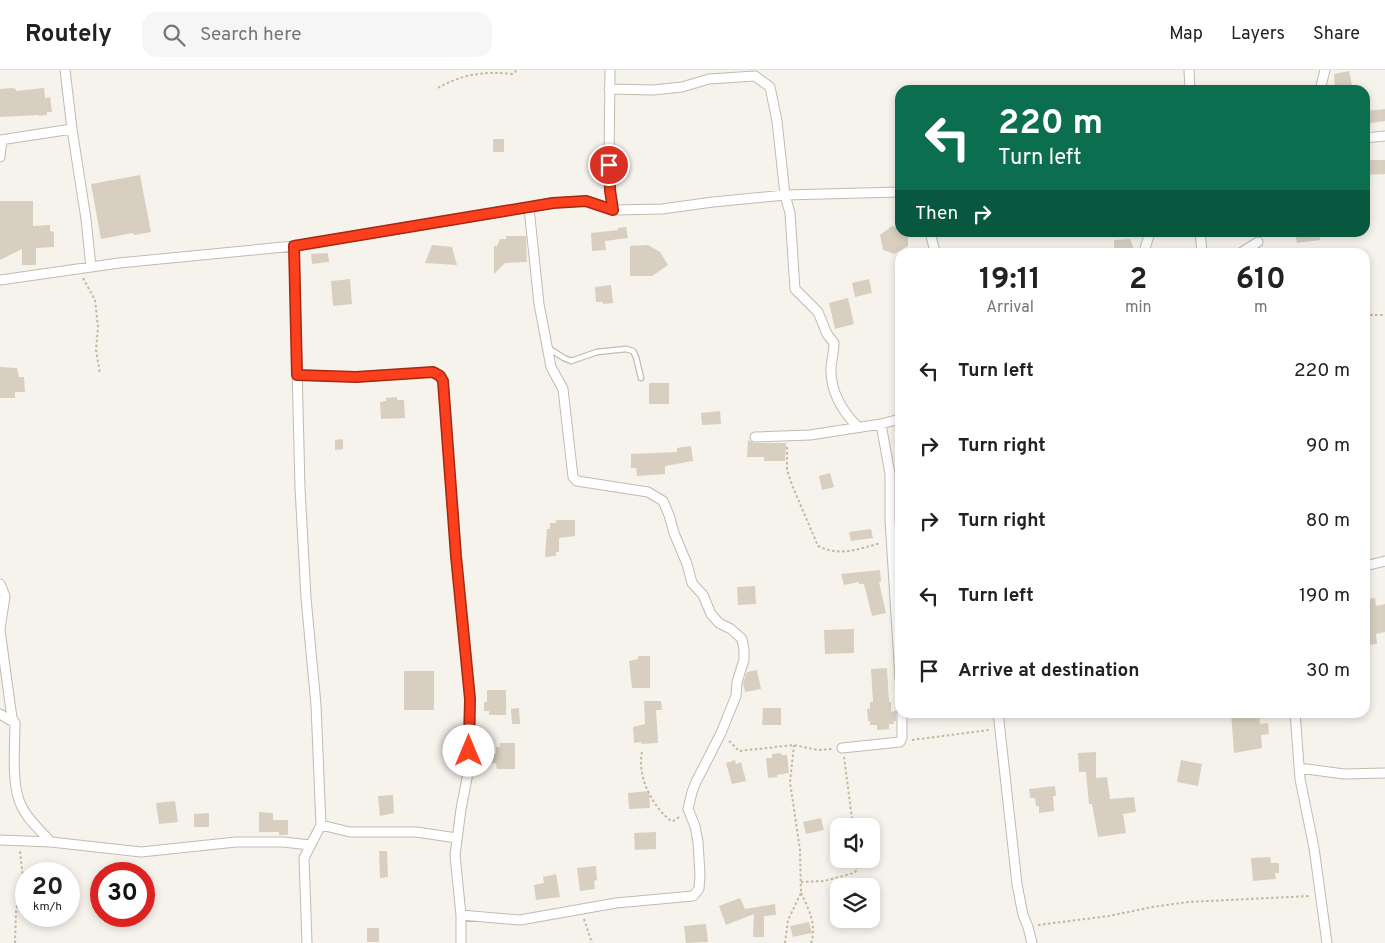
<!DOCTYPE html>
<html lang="en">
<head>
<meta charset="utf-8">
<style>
	body { margin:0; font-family:Overpass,sans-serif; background:#f6f6f6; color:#222; height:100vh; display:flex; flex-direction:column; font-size:19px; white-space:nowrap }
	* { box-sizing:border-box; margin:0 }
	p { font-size:16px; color:#767676 }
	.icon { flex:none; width:28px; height:28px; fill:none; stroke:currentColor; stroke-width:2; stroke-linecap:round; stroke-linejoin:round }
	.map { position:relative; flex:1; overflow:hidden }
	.details { position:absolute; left:895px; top:178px; width:475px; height:470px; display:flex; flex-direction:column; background:#fff; border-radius:15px; box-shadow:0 2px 8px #0003 }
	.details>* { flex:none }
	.banner { position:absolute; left:895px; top:15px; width:475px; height:152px; border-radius:15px; box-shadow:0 2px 8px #0003; background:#0b6e4f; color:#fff; overflow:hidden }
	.fabs { position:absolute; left:830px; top:748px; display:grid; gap:10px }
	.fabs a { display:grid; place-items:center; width:50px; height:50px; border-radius:10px; background:#fff; box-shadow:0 2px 8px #0003; font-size:25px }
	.speed { position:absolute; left:15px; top:792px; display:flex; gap:10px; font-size:25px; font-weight:700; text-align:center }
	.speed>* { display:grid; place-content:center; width:65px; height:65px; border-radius:50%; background:#fff; box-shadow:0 2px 8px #0003; line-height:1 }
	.speed small { font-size:12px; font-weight:400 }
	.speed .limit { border:8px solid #d22; background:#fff; color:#111 }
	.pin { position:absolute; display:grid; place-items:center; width:42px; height:42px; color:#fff; margin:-21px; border:2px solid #fff; border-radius:50%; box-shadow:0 1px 5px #0007 }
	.me { position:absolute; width:55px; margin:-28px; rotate:0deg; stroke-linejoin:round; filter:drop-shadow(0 0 4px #0008) }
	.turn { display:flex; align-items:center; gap:18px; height:105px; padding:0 20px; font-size:22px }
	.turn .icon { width:65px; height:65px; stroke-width:2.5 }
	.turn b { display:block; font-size:35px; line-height:42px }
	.then { display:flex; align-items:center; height:48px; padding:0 20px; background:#0003; gap:10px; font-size:19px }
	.eta { display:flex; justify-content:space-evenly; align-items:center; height:85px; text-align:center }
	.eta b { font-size:30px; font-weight:700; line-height:35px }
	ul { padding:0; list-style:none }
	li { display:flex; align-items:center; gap:15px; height:75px; padding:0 20px }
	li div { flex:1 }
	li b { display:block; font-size:19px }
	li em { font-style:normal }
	header { display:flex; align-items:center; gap:30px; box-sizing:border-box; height:70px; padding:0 25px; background:#fff; border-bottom:1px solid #e0e0e0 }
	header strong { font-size:24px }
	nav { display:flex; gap:28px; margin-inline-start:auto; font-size:18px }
	.search { width:350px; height:45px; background:#f6f6f6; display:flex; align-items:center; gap:12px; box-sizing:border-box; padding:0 18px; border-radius:15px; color:#767676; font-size:19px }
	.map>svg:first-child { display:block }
	.building { fill:#d8cfc1 }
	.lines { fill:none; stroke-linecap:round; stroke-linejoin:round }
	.lane-casing { stroke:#c2bbae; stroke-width:7 }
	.street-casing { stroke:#c2bbae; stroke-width:11 }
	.path { stroke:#c4b79f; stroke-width:2; stroke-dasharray:2.5 2.5; stroke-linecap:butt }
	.lane { stroke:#fff; stroke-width:4.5 }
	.street { stroke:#fff; stroke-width:9 }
	.route-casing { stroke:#a42913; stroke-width:12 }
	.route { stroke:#fc3f1d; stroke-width:9 }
</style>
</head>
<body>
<header>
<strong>Routely</strong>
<div class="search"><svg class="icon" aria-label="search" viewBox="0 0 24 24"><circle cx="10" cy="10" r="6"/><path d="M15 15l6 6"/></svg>Search here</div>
<nav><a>Map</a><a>Layers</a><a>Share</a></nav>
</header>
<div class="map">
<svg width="1385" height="873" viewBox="0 0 1385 873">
	<rect width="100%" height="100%" fill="#f6f3ec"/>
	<path class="building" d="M1349 1 1352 15H1349L1350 20H1335L1334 4Z
		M12 18 16 19V21L44 18 45 28 50 27 52 42H47V45L39 46V45L0 47V19Z
		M1385 39V51L1365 54V41Z
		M493 69H504V82H493Z
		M1365 90H1385V104L1365 105Z
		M140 105 151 162 134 165 133 163 101 169 91 114Z
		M0 131H33V156L50 155V161L54 162V177L36 178V195H22V179L0 190Z
		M892 156 900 158V162H908V176L894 184 883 180 880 165Z
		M626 157 628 168 605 171 606 180 592 181 591 163 618 160V158Z
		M1295 162H1319L1320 170 1297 173Z
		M506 166H526L527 192 505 193 494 204V176H497L500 169H506Z
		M1130 169 1135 182H1114V170Z
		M432 175 452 177 457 195 425 193Z
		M648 175 660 182 668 195 652 206H630V176Z
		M328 183 329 192 312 194 311 184Z
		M350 209 352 234 333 236 331 211Z
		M869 209 872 223 855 227 852 213Z
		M611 215 613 233 603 234V232H596L595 217Z
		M848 228 854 254 835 259 829 233Z
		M0 297 17 298 19 307H24L25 322H15V328H0Z
		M649 313H669V334H649Z
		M397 327V330H404L405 348 381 349 380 332 386 331V328Z
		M720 341 721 354 702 355 701 343Z
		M343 369V379L335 380V370Z
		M748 370 755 373H786L785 391H764V387H747Z
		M691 376 693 391 665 396V404L637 406 636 398H631V384L677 382V378Z
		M830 403 834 417 822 420 819 406Z
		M556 450H575V466L559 468V482H556V486L545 487 547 459H550V453H556Z
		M871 459 873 468 851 471 849 462Z
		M880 500 881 512H879L886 543 872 546 864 514H859V512L844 515 841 504Z
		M755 516 756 534 738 535 737 517Z
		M1375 528 1376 536 1385 534V562L1376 564 1377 574 1366 575V529Z
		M854 559V583L825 584 824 560Z
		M638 586H650V618H632L629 591 638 589Z
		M887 598 889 632H891V642L896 641V651H894V654H889V659L877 660V655H870V651H868L867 639H870V632H873L871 599Z
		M757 600 761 619 745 622 743 613 747 602Z
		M404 601H434V640H404Z
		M487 620H506V645H489V641H484V632H487Z
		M644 631H661L662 640H656L658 673 641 674 642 672 634 673 633 657 645 654Z
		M519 638 520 654H512L511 639Z
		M763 638H781V655H762Z
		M1231 642H1259L1260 654 1268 653 1269 664 1261 665 1262 678 1234 683Z
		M500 673H515V699H497L496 693H492V684H496V677H500Z
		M1096 682V708L1107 707 1110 729 1134 727 1136 742 1123 744 1126 763 1098 767 1092 734H1089L1086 702H1079L1078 683Z
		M781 683V685H787L789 703 777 705V707L768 708 766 688H772V684Z
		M735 690 736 694 741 692 746 711 732 714 726 693Z
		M1181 690 1202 694 1198 716 1177 712Z
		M1055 716 1056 726H1053L1054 741 1039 743V736H1036L1035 728H1030L1029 719Z
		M649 721 650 738 629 739 628 723Z
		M393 725 394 743 380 746 378 726Z
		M175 731 178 752 159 754 156 733Z
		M259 742 273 743V750H288V765H279V762H259Z
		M209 743V757H194V744Z
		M821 748 824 760 806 764 803 752Z
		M656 762V779L635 780 634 763Z
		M379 781H387L388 807 380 808Z
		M1270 787 1271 793H1279V803H1275L1276 809 1253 811 1251 788Z
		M596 796 597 810 594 811 595 819 580 821 577 798Z
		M556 804 560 827 536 830 534 815 544 813 543 807Z
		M740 828 745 839 775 834 776 845 764 846V867H753L754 844 726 855 719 836Z
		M809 852 812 863 793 867 790 856Z
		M706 854 708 872 686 873 684 856Z
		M367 858H379V872H367Z"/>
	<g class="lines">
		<defs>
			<path id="lane" d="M548 278 564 288 571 291 597 282 626 279 633 281 636 287 641 308"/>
			<path id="street" d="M65 0 72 59 86 149 91 197
				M610 0 609 95 610 120 613 140
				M1189 0 1190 20
				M609 19 653 20 682 17 709 9 755 6 770 17 777 51 785 125 790 143 795 219 818 242 827 264 834 273C834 281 832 288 831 297 830 320 842 341 858 357
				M1320 20 1325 0
				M1365 68 1385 66
				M0 70 72 59
				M0 87 2 70
				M930 162 935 182
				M1200 162 1202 182
				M294 176 300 418 306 528 316 635 321 755 350 762H416L457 768
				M1144 182 1150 162
				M1242 182 1258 172
				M0 210 119 193 294 176 553 133 586 131 613 140 662 139 713 132 785 125 900 122
				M297 305 356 307 433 302 440 305 443 311 456 486 470 629 468 668 470 693 461 739 455 785 461 845V873
				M881 354 890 404V450L900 609
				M755 367 810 365 881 354 900 349
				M1365 496 1385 491
				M0 514 5 526 0 559
				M0 560 12 648 15 653C15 675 11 715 21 735 27 749 40 760 51 772
				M998 642 1017 814 1023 845 1028 857 1032 873
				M1295 642 1300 709 1314 778 1327 873
				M0 644 15 653
				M842 678 900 672 902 668V642
				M1299 698 1344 704 1385 703
				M0 770 51 772 141 782 236 772H283L310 775
				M461 845 520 850 616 833 693 826 699 819 700 805 698 772 695 756 688 739 692 722 696 712 721 663 736 626 737 612 744 590V580L742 569 731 559 719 553 711 544 703 525 692 513 687 494 674 463 669 445 663 431 648 422 577 411 573 407 563 319 551 297 539 234 529 138
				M307 873 304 788 321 755"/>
		</defs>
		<use href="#lane" class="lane-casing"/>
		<use href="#street" class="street-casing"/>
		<path class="path" d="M438 18C462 4 485 1 513 4L517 0
			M83 208 95 230 98 257 96 280 100 304
			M1365 245H1385
			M787 377V400L792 415 818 476C840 487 858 479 881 473
			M912 670 989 660
			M729 671 739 681 794 675 818 680 832 679
			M642 682C637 707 652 736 671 751H673L681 746
			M844 687 853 756
			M801 812 824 811 854 803 857 800 858 789
			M801 823C809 839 817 856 811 873
			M584 849 592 873
			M1038 855 1109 846 1152 837 1188 832 1311 826
			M15 873 16 842 23 808 20 781
			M785 873 788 850 801 823 800 780 790 712 794 675"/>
		<use href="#lane" class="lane"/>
		<use href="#street" class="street"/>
	</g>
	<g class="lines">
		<defs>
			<path id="route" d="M469 681 470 629 456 486 443 311 440 306 433 302 356 307 297 305 294 176 553 133 586 131 613 140 610 120 609 95"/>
		</defs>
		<use href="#route" class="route-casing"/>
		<use href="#route" class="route"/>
	</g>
</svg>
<div class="fabs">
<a><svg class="icon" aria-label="sound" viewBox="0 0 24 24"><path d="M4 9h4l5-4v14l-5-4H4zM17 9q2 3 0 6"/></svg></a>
<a><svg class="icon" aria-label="layers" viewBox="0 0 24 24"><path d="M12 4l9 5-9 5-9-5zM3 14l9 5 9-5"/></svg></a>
</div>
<div class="speed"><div>20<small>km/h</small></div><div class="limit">30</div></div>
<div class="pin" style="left:609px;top:95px;background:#d93025"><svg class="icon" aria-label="arrive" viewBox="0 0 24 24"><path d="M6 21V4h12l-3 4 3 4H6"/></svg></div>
<svg class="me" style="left:469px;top:681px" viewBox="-20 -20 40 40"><circle r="19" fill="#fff"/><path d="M0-13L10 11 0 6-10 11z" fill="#fc3f1d"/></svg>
<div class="banner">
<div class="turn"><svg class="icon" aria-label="left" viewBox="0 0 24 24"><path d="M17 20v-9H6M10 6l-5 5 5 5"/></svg><div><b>220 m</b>Turn left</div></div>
<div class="then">Then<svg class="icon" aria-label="right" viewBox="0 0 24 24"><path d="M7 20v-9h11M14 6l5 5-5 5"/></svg></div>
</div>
<section class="details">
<div class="eta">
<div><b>19:11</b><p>Arrival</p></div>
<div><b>2</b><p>min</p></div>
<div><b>610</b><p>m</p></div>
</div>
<ul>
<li><svg class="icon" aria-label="left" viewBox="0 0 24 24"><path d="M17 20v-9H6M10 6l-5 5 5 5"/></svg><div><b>Turn left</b></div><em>220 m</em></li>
<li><svg class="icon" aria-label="right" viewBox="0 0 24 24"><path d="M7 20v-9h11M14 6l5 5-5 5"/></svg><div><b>Turn right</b></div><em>90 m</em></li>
<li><svg class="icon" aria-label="right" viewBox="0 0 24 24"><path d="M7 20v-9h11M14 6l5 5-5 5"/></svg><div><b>Turn right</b></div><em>80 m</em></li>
<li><svg class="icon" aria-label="left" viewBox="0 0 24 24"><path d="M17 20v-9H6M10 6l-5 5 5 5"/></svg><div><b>Turn left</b></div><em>190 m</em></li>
<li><svg class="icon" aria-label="arrive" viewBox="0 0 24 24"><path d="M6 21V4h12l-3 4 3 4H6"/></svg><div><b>Arrive at destination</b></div><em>30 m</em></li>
</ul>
</section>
</div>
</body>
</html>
